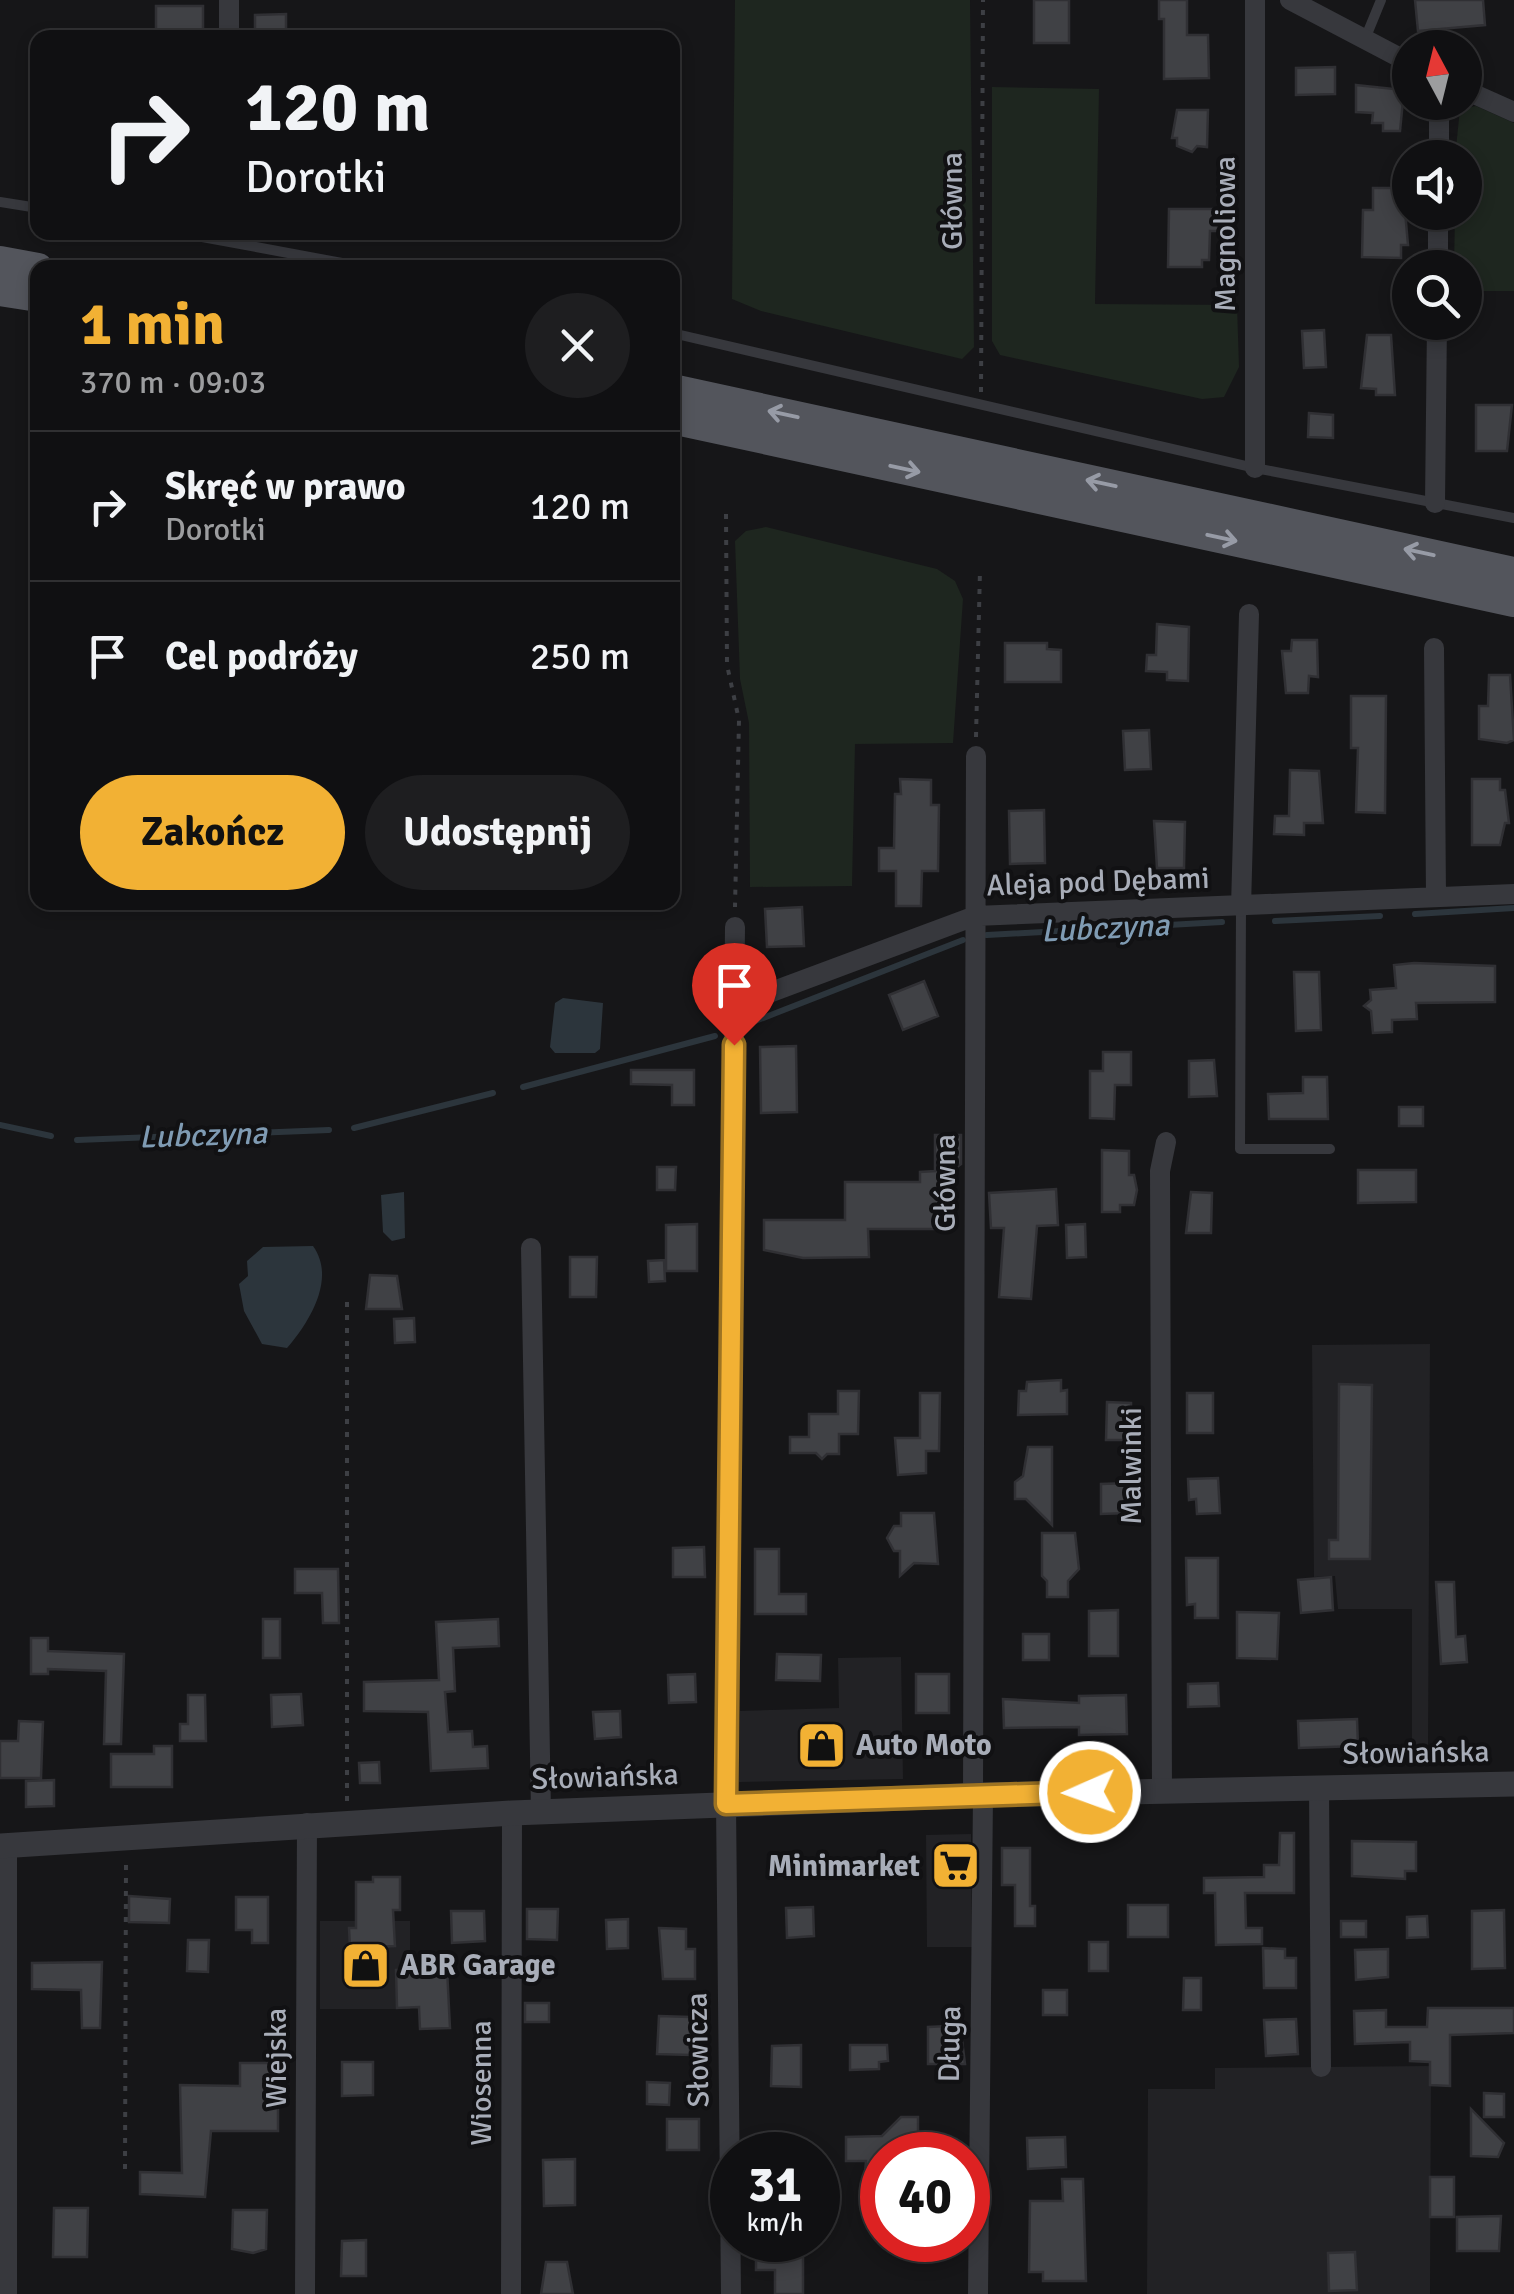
<!DOCTYPE html>
<html lang="pl">
<head>
<meta charset="utf-8">
<style>
	body { margin:0; font-family:Signika,sans-serif; background:#1e1e20; color:#f1f3f6; height:100vh; display:flex; flex-direction:column; font-size:38px; white-space:nowrap }
	* { box-sizing:border-box; margin:0 }
	p { font-size:32px; color:#9c9d9f }
	.icon { flex:none; width:55px; height:55px; fill:none; stroke:currentColor; stroke-width:2; stroke-linecap:round; stroke-linejoin:round }
	.map { position:relative; flex:1; overflow:hidden }
	.panel { position:absolute; left:30px; top:260px; width:650px; height:650px; display:flex; flex-direction:column; background:#101012; border-radius:20px; box-shadow:0 5px 15px #0003,0 0 0 2px #303032 }
	.panel>* { flex:none }
	.hud { position:absolute; left:30px; top:30px; width:650px; height:210px; border-radius:20px; box-shadow:0 5px 15px #0003,0 0 0 2px #303032; background:#101012; color:#f1f3f6; overflow:hidden }
	.needle { width:65px; rotate:353deg }
	.controls { position:absolute; left:1392px; top:30px; display:grid; gap:20px }
	.controls a { display:grid; place-items:center; width:90px; height:90px; border-radius:50%; background:#101012; box-shadow:0 5px 15px #0003,0 0 0 2px #303032; font-size:50px }
	.speed { position:absolute; left:710px; top:2132px; display:flex; gap:20px; font-size:50px; font-weight:700; text-align:center }
	.speed>* { display:grid; place-content:center; width:130px; height:130px; border-radius:50%; background:#101012; box-shadow:0 5px 15px #0003,0 0 0 2px #303032; line-height:1 }
	.speed small { font-size:25px; font-weight:400 }
	.speed .limit { border:15px solid #d22; background:#fff; color:#111 }
	.pin { position:absolute; display:grid; place-items:center; width:85px; height:85px; color:#fff; margin:-102px -42px; border-radius:50% 50% 50% 0; rotate:-45deg; box-shadow:0 0 10px #0007 }
	.pin .icon { rotate:45deg }
	.me { position:absolute; width:110px; margin:-55px; rotate:268deg; stroke-linejoin:round; filter:drop-shadow(0 0 8px #0008) }
	.turn { display:flex; align-items:center; gap:35px; height:210px; padding:0 50px; font-size:45px }
	.turn .icon { width:130px; height:130px; stroke-width:2.5 }
	.turn b { display:block; font-size:70px; line-height:85px }
	.round { display:grid; place-items:center; flex:none; width:105px; height:105px; border-radius:52px; background:#1e1e20 }
	.headline { display:flex; align-items:center; justify-content:space-between; height:170px; padding:0 50px }
	h1 { font-size:60px; font-weight:800; line-height:75px; color:#f2b134 }
	.primary-button { display:flex; gap:20px; margin-top:auto; padding:20px 50px }
	.primary-button a { flex:1; height:115px; border-radius:60px; background:#f2b134; color:#111; font-size:40px; font-weight:800; line-height:115px; text-align:center }
	.primary-button a+a { background:#1e1e20; color:#f1f3f6 }
	ul { padding:0; list-style:none }
	li { display:flex; align-items:center; gap:30px; height:150px; padding:0 50px; border-top:2px solid #303032 }
	li div { flex:1 }
	li b { display:block; font-size:38px }
	li em { font-style:normal }
	.map>svg:first-child { display:block }
	.built { fill:#222225 }
	.green { fill:#1e261f }
	.water { fill:#2c353c }
	.lines { fill:none; stroke-linecap:round; stroke-linejoin:round }
	.stream { stroke:#2c353c; stroke-width:6 }
	.building { fill:#404145; stroke:#303034; stroke-width:2.5 }
	.path { stroke:#3d3f44; stroke-width:4; stroke-dasharray:5 8; stroke-linecap:butt }
	.service { stroke:#37383d; stroke-width:10 }
	.minor { stroke:#37383d; stroke-width:20 }
	.tertiary { stroke:#37383d; stroke-width:25 }
	.primary { stroke:#53555c; stroke-width:32 }
	.oneway { stroke:#979ba6 }
	.route-casing { stroke:#9d7322; stroke-width:25 }
	.route { stroke:#f2b134; stroke-width:18 }
	.labels { text-anchor:middle; dominant-baseline:central; stroke-width:8; stroke-linejoin:round; paint-order:stroke }
	.street-label { font-size:30px; fill:#a8adb8; stroke:#111113 }
	.poi-label { font-size:30px; font-weight:bold; fill:#a8adb8; stroke:#111113; text-anchor:start }
	.water-label { font-size:32px; font-style:italic; fill:#7f9bb3; stroke:#111113 }
</style>
</head>
<body>
<div class="map">
<svg width="1514" height="2294" viewBox="0 0 1514 2294">
	<rect width="100%" height="100%" fill="#161618"/>
	<path class="built" d="M1430 1344 1428 1748 1412 1749V1609H1338L1335 1576 1314 1577 1312 1345Z
		M901 1657 903 1779 739 1782 740 1711 839 1708 838 1658Z
		M971 1834 972 1947H927L926 1835Z
		M320 1921H410V2009H320Z
		M1431 2066 1430 2294H1147L1148 2089H1215V2068Z"/>
	<path class="green" d="M735 0H970L974 347 962 359 761 311 732 299Z
		M992 87 1099 89 1095 304 1237 305 1239 367 1224 397 1202 399 1000 355 992 341Z
		M1476 106 1514 123V291H1465V268H1454L1455 213 1465 212V158L1455 157 1460 109Z
		M766 527 937 569 955 581 963 599 953 743 855 744 852 886 750 887 749 723 740 679 735 541 746 531Z"/>
	<path class="water" d="M563 998 603 1003 600 1049 595 1053H555L550 1047 555 1003Z
		M404 1192 405 1238 392 1241 383 1232 381 1195Z
		M313 1246C337 1279 308 1324 287 1348L262 1344 244 1311 239 1284 248 1276 247 1261 263 1247Z"/>
	<g class="lines">
		<path class="stream" d="M1415 914 1514 908
			M1275 921 1380 916
			M987 935 1222 922
			M740 1027 963 940
			M523 1087 715 1036
			M0 1125 51 1136
			M354 1128 493 1093
			M77 1140 329 1130"/>
	</g>
	<path class="building" d="M1034 0H1069V43H1034Z
		M1159 0H1187V35H1208L1209 78 1164 79V19H1159Z
		M1415 0H1483L1485 25 1418 31Z
		M156 6H203V38H156Z
		M286 14V38H255V15Z
		M1335 67V94L1296 95V68Z
		M1356 85 1404 90 1400 131H1383V123H1372L1373 113 1356 112Z
		M1177 110H1208L1207 147 1197 146 1192 152 1177 146V138H1172Z
		M1373 188H1403L1408 245H1401V258L1362 257 1363 210H1373Z
		M1169 209H1218V231H1210L1209 260H1202V267H1168Z
		M1324 330 1326 367 1304 368 1302 331Z
		M1367 335H1391L1395 395H1376V389L1361 388Z
		M1476 405H1512L1507 451H1476Z
		M1309 413 1333 415V438L1308 437Z
		M1157 624 1189 627 1188 681 1167 680V672L1146 671 1147 655H1156Z
		M1292 640H1317L1318 677 1309 676 1308 693H1286L1282 651H1291Z
		M1005 643H1047V649L1061 650V682H1005Z
		M1489 675H1510L1514 740 1507 743 1479 739V706H1488Z
		M1351 696H1386L1385 813 1356 812 1358 748H1351Z
		M1149 730 1151 769 1125 770 1123 731Z
		M1290 770 1319 771 1323 823H1304V835L1274 834 1275 816H1289Z
		M900 779 931 780V805H939L938 871H922L921 906H896V871H879V848H894L895 794H901Z
		M1472 779H1500V790H1505L1509 823H1505L1500 845H1472Z
		M1044 810 1045 863 1010 864 1009 811Z
		M1154 821 1185 822 1184 868H1157Z
		M802 907 804 946 767 947 765 909Z
		M1414 963 1495 966V1002L1416 1003 1417 1019 1392 1020V1032L1373 1033 1371 1011 1364 1006 1371 1000 1370 990 1396 988 1394 965Z
		M1294 972H1319L1321 1030 1296 1031Z
		M924 981 938 1016 903 1030 889 995Z
		M796 1046 797 1112 761 1113 760 1047Z
		M1103 1052H1131V1085H1115L1114 1119 1090 1118V1071H1103Z
		M1214 1060 1217 1096 1189 1097V1061Z
		M631 1070H694V1105H672V1085L631 1084Z
		M1303 1077H1327L1328 1119H1269L1268 1094 1303 1093Z
		M1399 1107H1423V1126H1399Z
		M935 1135H961V1164L942 1178V1229H868L869 1257 803 1258 764 1250V1220H845V1182H920V1172L935 1171Z
		M1102 1150 1129 1151V1175H1134L1137 1190 1134 1205H1120V1212H1102Z
		M657 1167H676L675 1190H657Z
		M1358 1170H1416V1202L1358 1203Z
		M1056 1189 1058 1225 1037 1226 1031 1299 999 1297 1004 1228H991L989 1193Z
		M1191 1192 1212 1193 1211 1233H1186Z
		M697 1224V1271H666V1225Z
		M1085 1224 1086 1257 1067 1258 1066 1225Z
		M570 1257H597L596 1297H570Z
		M664 1260 665 1281 649 1282 648 1261Z
		M370 1275 397 1276 402 1309H366Z
		M414 1318 415 1342 395 1343 394 1319Z
		M1061 1380V1391L1067 1390V1414L1018 1415 1019 1391H1026L1027 1382Z
		M1339 1384 1372 1385 1370 1559H1329V1540H1338Z
		M838 1391H859L858 1434H839V1454H827L822 1459 816 1453H790V1437H809V1414H838Z
		M920 1393H940L939 1451H926V1473L898 1475 895 1438H920Z
		M1187 1393H1213V1433H1187Z
		M1107 1402 1131 1403V1440H1106Z
		M1028 1447H1052V1525L1026 1499H1015V1482L1023 1476Z
		M1218 1478 1220 1513 1197 1514 1196 1499 1189 1500 1188 1479Z
		M1129 1483V1513L1101 1514V1484Z
		M901 1513H934L938 1564 914 1563 900 1576V1551H894L887 1538 894 1526H901Z
		M1042 1533H1075L1079 1569 1068 1581V1597H1047V1581L1042 1576Z
		M704 1547 705 1577H673V1548Z
		M755 1549H779V1594H806V1614H755Z
		M1186 1558H1218V1618H1195V1604L1187 1605Z
		M295 1569H338L339 1623H323L322 1593H295Z
		M1331 1577 1333 1610 1301 1613 1298 1580Z
		M1436 1582H1454L1456 1637 1465 1636 1467 1662 1441 1664Z
		M1118 1610V1656H1089V1611Z
		M1237 1612 1279 1613 1277 1659 1237 1658Z
		M263 1619H280V1658H263Z
		M498 1619 499 1646 453 1648 455 1691 445 1692 448 1732 472 1731 473 1747 487 1746 488 1768 431 1771 428 1712 364 1711V1682L439 1680 436 1622Z
		M1023 1634H1049V1660H1023Z
		M31 1638H48V1651L124 1654 121 1744H104L106 1671 48 1669V1674H31Z
		M777 1654 821 1655 820 1681 776 1680Z
		M695 1674 696 1702 669 1703 668 1675Z
		M916 1674H949V1713H916Z
		M1218 1683 1219 1706 1188 1707V1684Z
		M301 1694 303 1725 272 1727 271 1695Z
		M188 1695H205L206 1741H180V1724H188Z
		M1126 1695 1127 1734 1079 1735V1727L1004 1728 1003 1699 1079 1703V1696Z
		M620 1711 621 1737 595 1739 593 1712Z
		M1357 1719 1358 1746 1299 1748 1298 1721Z
		M19 1721 43 1722 41 1778H0V1741H18Z
		M154 1746H172V1787H111V1754H154Z
		M379 1762 380 1783H360L359 1763Z
		M54 1780V1806L26 1807V1781Z
		M1280 1833H1294V1893H1245L1246 1928H1262V1944L1216 1945 1215 1893H1204V1878L1264 1877V1865H1279Z
		M1352 1841 1416 1842V1871H1405V1879L1352 1876Z
		M949 1848H962L969 1855 968 1877H942V1855Z
		M1002 1848H1030V1906H1035V1926H1015V1885H1002Z
		M373 1877H400V1910H393L395 1946 350 1948 349 1928H356V1882H373Z
		M129 1896 170 1899 169 1923 129 1922Z
		M236 1897H268V1943H252V1930H236Z
		M1128 1905H1168V1937H1128Z
		M813 1907 814 1936 787 1938 786 1908Z
		M527 1909H558L557 1940 527 1939Z
		M1504 1910 1505 1968 1472 1969V1911Z
		M451 1911H484L485 1941 452 1943Z
		M1427 1916 1428 1937 1407 1938V1917Z
		M628 1919V1948L607 1949 606 1920Z
		M1341 1921H1366V1937H1341Z
		M659 1928 686 1929V1949H695V1979H663Z
		M188 1940H209L208 1972 187 1971Z
		M1089 1942H1108V1971H1089Z
		M1263 1948 1285 1949V1958H1296V1988H1264Z
		M1388 1949V1977L1356 1980 1355 1950Z
		M102 1962 100 2028H82L81 1990 32 1989V1963Z
		M447 1968 450 2028 420 2029 419 2007 397 2008 396 1970Z
		M1184 1978H1201V2010H1183Z
		M1043 1990H1067V2015H1043Z
		M525 2003H549V2022H525Z
		M1428 2008H1514V2033L1450 2035V2086L1430 2085V2062L1410 2061V2042L1355 2044 1354 2011 1386 2010V2027H1427Z
		M659 2016 690 2017V2055L657 2054Z
		M1296 2019 1298 2054 1266 2056 1264 2020Z
		M948 2026V2033L961 2032 965 2064H928V2027Z
		M801 2045V2087L771 2086 772 2046Z
		M850 2045H887L888 2061 879 2062V2069L850 2070Z
		M342 2062H373V2095L342 2096Z
		M240 2063H271L270 2105H278V2131H211L205 2197 140 2194V2172L182 2173 180 2085 240 2086Z
		M647 2082 670 2083 669 2105 647 2104Z
		M1484 2093 1504 2094V2117H1484Z
		M1471 2109 1504 2143 1498 2157 1471 2156Z
		M901 2117H918V2155H882V2173H865L866 2161H846V2137L882 2136Z
		M667 2119H699V2150H667Z
		M1065 2137 1066 2167 1028 2169 1027 2138Z
		M776 2139H804V2155H775Z
		M575 2159V2205L544 2206 543 2160Z
		M1430 2177H1454V2217H1430Z
		M1062 2179H1083L1086 2281H1043V2272H1029L1030 2201H1063Z
		M54 2208H88L87 2257H53Z
		M233 2210H267L266 2249 253 2253 232 2249Z
		M1501 2216 1499 2251H1457V2217Z
		M366 2240V2276H341L342 2241Z
		M756 2251 803 2252V2294H775V2270H756Z
		M1355 2252 1357 2290 1329 2291 1328 2253Z
		M546 2262H567L573 2294H541Z"/>
	<g class="lines">
		<path class="path" d="M981 392 983 0
			M726 514 727 665 739 720 735 907
			M976 737 980 570
			M347 1302V1801
			M125 2169 126 1861"/>
		<path class="service" d="M1365 39 1381 0
			M0 202 38 208
			M175 232 369 268
			M672 333 1255 468 1514 518
			M1241 907 1240 1149H1330"/>
		<path class="minor" d="M229 0V38
			M1255 0V468
			M1290 0 1410 63
			M1465 90 1514 112
			M1439 158V102
			M1438 268V212
			M1435 503 1437 322
			M1434 648 1436 897
			M1241 907 1249 614
			M734 1006 975 916 1514 894
			M531 1248 541 1812
			M1319 1787 1321 2067
			M1162 1791 1160 1171 1166 1142
			M973 1796 976 756
			M7 2294V1846
			M305 2294 307 1823
			M511 2294 512 1813
			M731 2294 726 1804 735 927
			M978 2294 983 1795"/>
		<path class="tertiary" d="M0 1846 512 1813 983 1795 1514 1784"/>
		<path class="primary" d="M0 262 38 269
			M0 290 38 296
			M672 390 1514 573
			M672 418 1514 601"/>
	</g>
	<defs><path id="oneway-shaft" d="M-6 0H5M1.5-3L5.5 0L1.5 3" fill="none" stroke-width="1.6" stroke-linecap="round" stroke-linejoin="round" transform="scale(2.5)"/></defs>
	<g class="oneway">
		<use href="#oneway-shaft" transform="translate(783 414) rotate(-168)"/>
		<use href="#oneway-shaft" transform="translate(905 469) rotate(12)"/>
		<use href="#oneway-shaft" transform="translate(1101 483) rotate(-168)"/>
		<use href="#oneway-shaft" transform="translate(1222 538) rotate(12)"/>
		<use href="#oneway-shaft" transform="translate(1419 552) rotate(-168)"/>
	</g>
	<g class="lines">
		<defs>
			<path id="route" d="M734 1045 726 1804 1090 1792"/>
		</defs>
		<use href="#route" class="route-casing"/>
		<use href="#route" class="route"/>
	</g>
	<defs>
		<symbol id="shop-square" viewBox="-11 -11 22 22"><rect x="-9" y="-9" width="18" height="18" rx="4" fill="#f2b134" stroke="#111113"/><path d="M-5-2.5h2.3a2.7 3.5 0 0 1 5.4 0H5L5.5 6h-11ZM-1.5-2.5h3a1.5 2.3 0 0 0-3 0Z" fill="#111"/></symbol>
		<symbol id="supermarket-square" viewBox="-11 -11 22 22"><rect x="-9" y="-9" width="18" height="18" rx="4" fill="#f2b134" stroke="#111113"/><path d="M-6-5.5h2.5l.6 2H6L4.5 2H-2.5L-4.4-4H-6ZM-1.5 3.2a1.3 1.3 0 1 0 .1 0ZM3 3.2a1.3 1.3 0 1 0 .1 0Z" fill="#111"/></symbol>
	</defs>
	<g fill-rule="evenodd">
		<use href="#shop-square" x="794" y="1718" width="55" height="55"/>
		<use href="#supermarket-square" x="928" y="1838" width="55" height="55"/>
		<use href="#shop-square" x="338" y="1938" width="55" height="55"/>
	</g>
	<g class="labels">
		<g class="street-label">
			<text transform="translate(952 201) rotate(-90)">Główna</text>
			<text transform="translate(1225 234) rotate(-90)">Magnoliowa</text>
			<text transform="translate(1098 882) rotate(-2)">Aleja pod Dębami</text>
			<text transform="translate(945 1183) rotate(-90)">Główna</text>
			<text transform="translate(1131 1466) rotate(-90)">Malwinki</text>
			<text transform="translate(1416 1753) rotate(-1)">Słowiańska</text>
			<text transform="translate(605 1777) rotate(-2)">Słowiańska</text>
			<text transform="translate(950 2044) rotate(-89)">Długa</text>
			<text transform="translate(698 2050) rotate(-91)">Słowicza</text>
			<text transform="translate(276 2058) rotate(-90)">Wiejska</text>
			<text transform="translate(481 2083) rotate(-90)">Wiosenna</text>
		</g>
		<g class="poi-label">
			<text x="856" y="1745">Auto Moto</text>
			<text x="920" y="1866" text-anchor="end">Minimarket</text>
			<text x="400" y="1965">ABR Garage</text>
		</g>
		<g class="water-label">
			<text transform="translate(1105 928) rotate(-3)">Lubczyna</text>
			<text transform="translate(203 1135) rotate(-2)">Lubczyna</text>
		</g>
	</g>
</svg>
<div class="controls">
<a><svg class="needle" viewBox="-14 -14 28 28"><path d="M0-13l5 13h-10z" fill="#e53935"/><path d="M0 13l5-13h-10z" fill="#9c9d9f"/></svg></a>
<a><svg class="icon" aria-label="sound" viewBox="0 0 24 24"><path d="M4 9h4l5-4v14l-5-4H4zM17 9q2 3 0 6"/></svg></a>
<a><svg class="icon" aria-label="search" viewBox="0 0 24 24"><circle cx="10" cy="10" r="6"/><path d="M15 15l6 6"/></svg></a>
</div>
<div class="speed"><div>31<small>km/h</small></div><div class="limit">40</div></div>
<div class="pin" style="left:734px;top:1045px;background:#d93025"><svg class="icon" aria-label="arrive" viewBox="0 0 24 24"><path d="M6 21V4h12l-3 4 3 4H6"/></svg></div>
<svg class="me" style="left:1090px;top:1792px" viewBox="-20 -20 40 40"><circle r="17" fill="#f2b134" stroke="#fff" stroke-width="3"/><path d="M0-11L8 9 0 5-8 9z" fill="#fff"/></svg>
<div class="hud">
<div class="turn"><svg class="icon" aria-label="right" viewBox="0 0 24 24"><path d="M7 20v-9h11M14 6l5 5-5 5"/></svg><div><b>120 m</b>Dorotki</div></div>
</div>
<section class="panel">
<div class="headline"><div><h1>1 min</h1><p>370 m · 09:03</p></div><a class="round"><svg class="icon" aria-label="close" viewBox="0 0 24 24"><path d="M6 6l12 12M18 6L6 18"/></svg></a></div>
<ul>
<li><svg class="icon" aria-label="right" viewBox="0 0 24 24"><path d="M7 20v-9h11M14 6l5 5-5 5"/></svg><div><b>Skręć w prawo</b><p>Dorotki</p></div><em>120 m</em></li>
<li><svg class="icon" aria-label="arrive" viewBox="0 0 24 24"><path d="M6 21V4h12l-3 4 3 4H6"/></svg><div><b>Cel podróży</b></div><em>250 m</em></li>
</ul>
<div class="primary-button"><a>Zakończ</a><a>Udostępnij</a></div>
</section>
</div>
</body>
</html>
